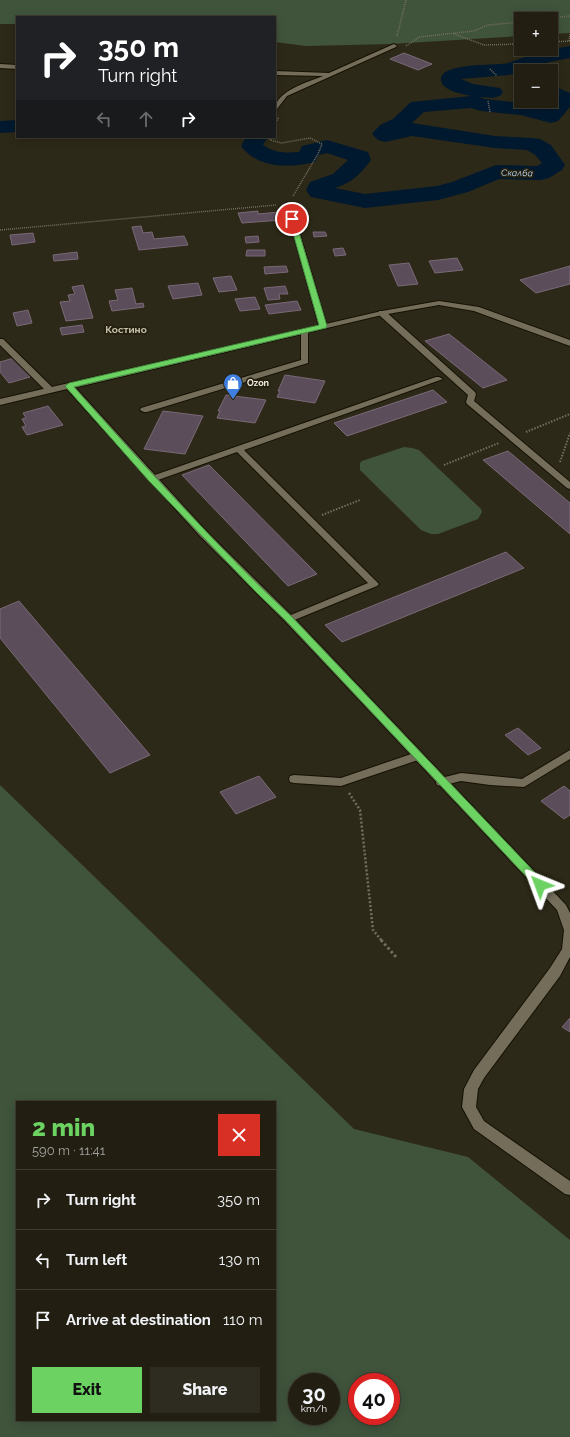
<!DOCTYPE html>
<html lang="en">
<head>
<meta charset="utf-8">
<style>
	body { margin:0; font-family:Raleway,sans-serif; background:#2e2c20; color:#f1f3f6; height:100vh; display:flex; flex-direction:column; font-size:15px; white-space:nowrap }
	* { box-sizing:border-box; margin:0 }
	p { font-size:13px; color:#a2a29f }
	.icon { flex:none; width:22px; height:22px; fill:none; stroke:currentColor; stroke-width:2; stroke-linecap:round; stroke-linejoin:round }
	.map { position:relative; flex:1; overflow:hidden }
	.details { position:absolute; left:16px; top:1101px; width:260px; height:320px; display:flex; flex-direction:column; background:#221f12; border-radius:0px; box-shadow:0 2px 10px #0003,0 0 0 1px #3f3d32 }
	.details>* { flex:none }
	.hud { position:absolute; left:16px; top:16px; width:260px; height:122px; border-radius:0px; box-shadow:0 2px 10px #0003,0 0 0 1px #3f3d32; background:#202124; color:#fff; overflow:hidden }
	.buttons { position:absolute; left:514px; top:12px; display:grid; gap:8px }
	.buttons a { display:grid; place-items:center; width:44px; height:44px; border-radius:0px; background:#221f12; box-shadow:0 2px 10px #0003,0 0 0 1px #3f3d32; font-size:20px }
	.speed { position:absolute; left:288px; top:1373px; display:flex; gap:8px; font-size:20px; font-weight:700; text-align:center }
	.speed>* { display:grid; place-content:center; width:52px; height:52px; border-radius:50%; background:#221f12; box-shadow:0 2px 10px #0003,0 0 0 1px #3f3d32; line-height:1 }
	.speed small { font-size:10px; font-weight:400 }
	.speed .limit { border:6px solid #d22; background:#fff; color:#111 }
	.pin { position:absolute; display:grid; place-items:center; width:34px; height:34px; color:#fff; margin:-17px; border:2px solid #fff; border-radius:50%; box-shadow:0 1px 4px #0007 }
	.me { position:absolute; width:44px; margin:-22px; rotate:316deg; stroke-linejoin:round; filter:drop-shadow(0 0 3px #0008) }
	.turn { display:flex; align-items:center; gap:14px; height:84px; padding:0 16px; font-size:18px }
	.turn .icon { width:52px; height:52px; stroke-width:2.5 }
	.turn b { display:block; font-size:28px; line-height:34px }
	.lanes { display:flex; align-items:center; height:38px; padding:0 16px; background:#0003; justify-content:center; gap:20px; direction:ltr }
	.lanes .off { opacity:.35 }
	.round { display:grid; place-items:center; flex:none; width:42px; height:42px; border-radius:0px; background:#2e2c20 }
	.summary { display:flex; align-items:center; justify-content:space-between; height:68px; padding:0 16px }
	h1 { font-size:24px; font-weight:800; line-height:30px; color:#6cd362 }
	.primary-button { display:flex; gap:8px; margin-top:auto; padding:8px 16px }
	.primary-button a { flex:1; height:46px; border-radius:0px; background:#6cd362; color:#111; font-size:16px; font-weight:800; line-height:46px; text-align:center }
	.primary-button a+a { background:#2e2c20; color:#f1f3f6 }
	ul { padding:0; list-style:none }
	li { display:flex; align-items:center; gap:12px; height:60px; padding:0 16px; border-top:1px solid #3f3d32 }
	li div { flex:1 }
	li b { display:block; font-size:15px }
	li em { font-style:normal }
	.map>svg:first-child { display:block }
	.green { fill:#40543c; fill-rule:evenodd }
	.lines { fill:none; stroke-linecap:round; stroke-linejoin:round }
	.river { fill:#00192f; fill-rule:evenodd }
	.building { fill:#5c4d5a; stroke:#7a6977 }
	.service-casing { stroke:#161103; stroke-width:2 }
	.minor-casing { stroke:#161103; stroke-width:2 }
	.tertiary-casing { stroke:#161103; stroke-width:2 }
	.path-far3 { stroke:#736f61; stroke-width:1.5; stroke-dasharray:1 1; stroke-linecap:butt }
	.path-far2 { stroke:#736f61; stroke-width:2; stroke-dasharray:1.5 1.5; stroke-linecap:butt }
	.path-far1 { stroke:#736f61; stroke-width:2.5; stroke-dasharray:2 2; stroke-linecap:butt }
	.path { stroke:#736f61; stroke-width:3; stroke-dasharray:2.5 2.5; stroke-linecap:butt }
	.service { fill:#736d5a; fill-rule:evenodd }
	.minor { fill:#736d5a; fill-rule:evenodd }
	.tertiary { fill:#736d5a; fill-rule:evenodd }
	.route { fill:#6cd362; stroke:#468940 }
	.labels { text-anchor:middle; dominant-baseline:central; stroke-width:3.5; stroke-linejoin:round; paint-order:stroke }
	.far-water-label { font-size:9px; font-style:italic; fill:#bbdeff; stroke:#241f0e }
	.far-poi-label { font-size:9px; font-weight:bold; fill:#f0ede3; stroke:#241f0e; text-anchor:start }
	.far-quarter-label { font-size:10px; font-weight:bold; fill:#c6c0ab; stroke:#241f0e }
</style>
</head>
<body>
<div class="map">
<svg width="570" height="1437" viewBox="0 0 570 1437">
	<rect width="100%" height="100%" fill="#2d2918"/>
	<path class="green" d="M0 0H570V33L551 34V19H521V36L390 44 306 46 275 42V17H17V24H0Z
		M404 447 412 448 419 450 481 509 482 512 478 519 438 534H431L421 530 360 470V463L362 461Z
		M0 785 354 1129 468 1157 570 1240V1437H0ZM17 1102H275V1420H17ZM297 1382H331V1416H297ZM357 1382H391V1416H357Z"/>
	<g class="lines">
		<path class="river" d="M570 46V58L549 62 509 75 461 79 473 84 500 88 503 92 500 96 493 98 480 97 485 99 522 103 547 109C554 102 551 95 551 85L570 93V107L558 121 551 123 521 115 481 111 471 108 424 112 412 123 495 136 532 138 540 139 551 145 565 165 562 170 549 178 541 180 499 179 468 192 438 200 365 208 311 197 306 190 310 182 333 174 348 160 327 153 319 155 315 162C290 168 258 169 241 146L246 137H268L263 145C275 153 285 153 299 152L302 146 327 140 368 152 371 160C361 174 351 183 335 188L365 194 437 186 452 182 496 165 537 166 542 163 535 155 527 150 495 148 412 136 385 142 378 140 372 134 380 125 393 119 411 102 471 96C463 94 442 91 441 80 440 62 496 66 508 63 518 60 527 56 537 53 548 50 559 48 570 46Z
			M17 120V132L0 133V121Z"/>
	</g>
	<path class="building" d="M404 53 432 64 418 70 390 59Z
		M258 211V214L279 212 282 220 242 223 238 213Z
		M141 226 143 233 152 232 154 239 184 236 188 245 139 250 132 227Z
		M313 232H325L327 236 314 237Z
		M33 233 35 242 12 245 10 235Z
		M258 236 259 242 246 243 245 237Z
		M343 248 346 255 335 256 333 249Z
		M247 250H265V256H246Z
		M77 252 78 259 54 261 53 255Z
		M457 258 463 270 435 273 429 261Z
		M409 263 418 284 398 286 389 265Z
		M286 266 288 272 265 274 264 267Z
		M570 266V284L536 293 520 280Z
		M231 276 237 290 219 292 213 278Z
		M198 283 202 295 173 299 168 286Z
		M83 285 93 318 66 321 60 302 70 301 68 295 75 294 72 287Z
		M285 286 288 294H279L280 299 268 300 264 288Z
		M132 288 136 304 143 303 144 307 112 311 109 301 118 300 115 290Z
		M255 297 260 309 240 311 235 299Z
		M297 301 301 310 269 314 265 305Z
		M28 310 32 323 17 326 13 313Z
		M82 325 84 332 62 335 60 328Z
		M449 334 507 380 483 388 425 341Z
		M14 358 30 377 9 383 0 372V362Z
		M285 375 325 381 315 403 277 397 280 391H278Z
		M433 390 447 402 347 436 334 423Z
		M226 395 266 400 255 423 217 418 220 411H218Z
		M48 406 63 425 27 435 22 427 26 426 22 419 26 418 23 413Z
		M163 411 203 416 185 454 144 449Z
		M508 451 570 503V534L483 460Z
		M209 465 317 574 288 586 182 475Z
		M506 552 524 568 342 642 325 625Z
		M19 601 150 755 110 773 0 638V609Z
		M518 728 541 748 528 755 505 735Z
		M259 776 276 797 236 814 220 792Z
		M564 786 570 791V815L564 819 541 801Z
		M570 1018V1032L562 1027Z"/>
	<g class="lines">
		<defs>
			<path id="service" d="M394 44 397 46 396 47 287 96 277 109 275 110C275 91 308 82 323 76L275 75V71L329 73Z
				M0 64 17 65V69L0 68Z
				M288 202 291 204 327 326 326 328H323L319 326 285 204Z
				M379 311H385L475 392 476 394 474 401 570 482V489L567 488 467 404 466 402 468 395 379 315Z
				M301 329H304L308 331V363L147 412H144L140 410 141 408 301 360Z
				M0 339H3L53 388V392H47L0 345Z
				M436 377H439L443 379 244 450 379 584 377 586 292 621H286L284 619 286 617 368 583 237 452 155 481 152 482 148 479 149 477Z
				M570 750V759L524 787 490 785 461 781 441 786 437 785 436 782 437 779 461 773 522 779Z
				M417 752 421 753 422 756 421 759 341 786 294 783 290 782 289 779 290 776 294 775 341 778Z"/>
			<path id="minor" d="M439 301 479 307 570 340V346L474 311 439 305 382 315 69 389 65 386 69 383 382 311Z"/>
			<path id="tertiary" d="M69 383 72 384 207 532 293 617 566 905 570 913V957L560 976 484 1078 478 1089 476 1107 484 1121 570 1181V1195L565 1194 474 1129 462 1107 464 1089 474 1070 550 968 562 949 564 930 557 910 285 621 200 536 67 389 0 405V399Z"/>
		</defs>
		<use href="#service" class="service-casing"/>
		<use href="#minor" class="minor-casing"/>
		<use href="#tertiary" class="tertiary-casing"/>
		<path class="path-far3" d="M540 19 570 16
			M454 34 484 45 521 44
			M397 36 406 0
			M569 41 570 34
			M551 42 570 41
			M406 46 419 37 474 31 488 25 521 22
			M490 69 497 76
			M488 101 490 112
			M275 124 279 117
			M270 137V140L282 143 310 138 322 144 318 154 293 196
			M0 230 276 205"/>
		<path class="path-far2" d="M526 432 570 414
			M560 462 570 433
			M444 465 499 443
			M322 515 360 500"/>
		<path class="path-far1" d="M349 793 360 810 373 930 382 941"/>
		<path class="path" d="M381 940 396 957"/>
		<use href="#service" class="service"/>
		<use href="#minor" class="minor"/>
		<use href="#tertiary" class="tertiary"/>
	</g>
	<path class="route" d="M290 218 295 219 327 326 326 328 74 387C144 465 215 545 292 617L544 882 545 885 544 888H537L286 621 256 592 149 481 65 386 69 383 319 325 289 219Z"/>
	<defs>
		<symbol id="shop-pin" viewBox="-11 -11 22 30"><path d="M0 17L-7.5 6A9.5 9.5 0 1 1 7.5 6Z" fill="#3f7fe0" stroke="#241f0e"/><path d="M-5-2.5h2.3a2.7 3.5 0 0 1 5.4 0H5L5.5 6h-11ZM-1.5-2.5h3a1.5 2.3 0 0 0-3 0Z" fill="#fff"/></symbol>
	</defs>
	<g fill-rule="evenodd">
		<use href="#shop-pin" x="222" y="372" width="22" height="30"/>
	</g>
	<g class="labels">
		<g class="far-water-label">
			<text transform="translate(517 173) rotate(1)">Скалба</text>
		</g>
		<g class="far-poi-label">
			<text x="247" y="383">Ozon</text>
		</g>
		<g class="far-quarter-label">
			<text x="126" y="329">Костино</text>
		</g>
	</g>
</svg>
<div class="buttons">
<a>+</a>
<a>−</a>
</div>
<div class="speed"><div>30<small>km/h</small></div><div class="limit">40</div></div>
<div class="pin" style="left:292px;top:219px;background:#d93025"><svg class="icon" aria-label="arrive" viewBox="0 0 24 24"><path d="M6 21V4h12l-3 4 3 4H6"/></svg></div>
<svg class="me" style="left:540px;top:885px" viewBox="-20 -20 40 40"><path d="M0-17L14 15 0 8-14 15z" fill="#6cd362" stroke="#fff" stroke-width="4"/></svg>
<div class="hud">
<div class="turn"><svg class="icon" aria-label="right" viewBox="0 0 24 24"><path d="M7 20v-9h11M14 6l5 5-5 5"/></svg><div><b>350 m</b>Turn right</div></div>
<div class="lanes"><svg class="icon off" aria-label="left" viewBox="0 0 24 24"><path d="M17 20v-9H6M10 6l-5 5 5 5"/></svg><svg class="icon off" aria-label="ahead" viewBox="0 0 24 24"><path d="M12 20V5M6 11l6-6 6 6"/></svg><svg class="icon" aria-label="right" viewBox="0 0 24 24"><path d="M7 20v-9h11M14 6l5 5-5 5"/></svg></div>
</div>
<section class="details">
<div class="summary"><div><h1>2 min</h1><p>590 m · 11:41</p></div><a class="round" style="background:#d93025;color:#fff"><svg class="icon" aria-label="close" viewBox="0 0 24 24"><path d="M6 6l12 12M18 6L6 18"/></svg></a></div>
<ul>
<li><svg class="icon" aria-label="right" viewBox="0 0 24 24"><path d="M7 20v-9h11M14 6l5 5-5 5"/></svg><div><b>Turn right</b></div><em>350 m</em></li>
<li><svg class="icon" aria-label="left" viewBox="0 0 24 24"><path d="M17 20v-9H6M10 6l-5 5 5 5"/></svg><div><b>Turn left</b></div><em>130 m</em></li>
<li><svg class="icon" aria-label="arrive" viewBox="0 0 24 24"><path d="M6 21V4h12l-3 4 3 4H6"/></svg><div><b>Arrive at destination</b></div><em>110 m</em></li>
</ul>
<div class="primary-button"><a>Exit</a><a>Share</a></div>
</section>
</div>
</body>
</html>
